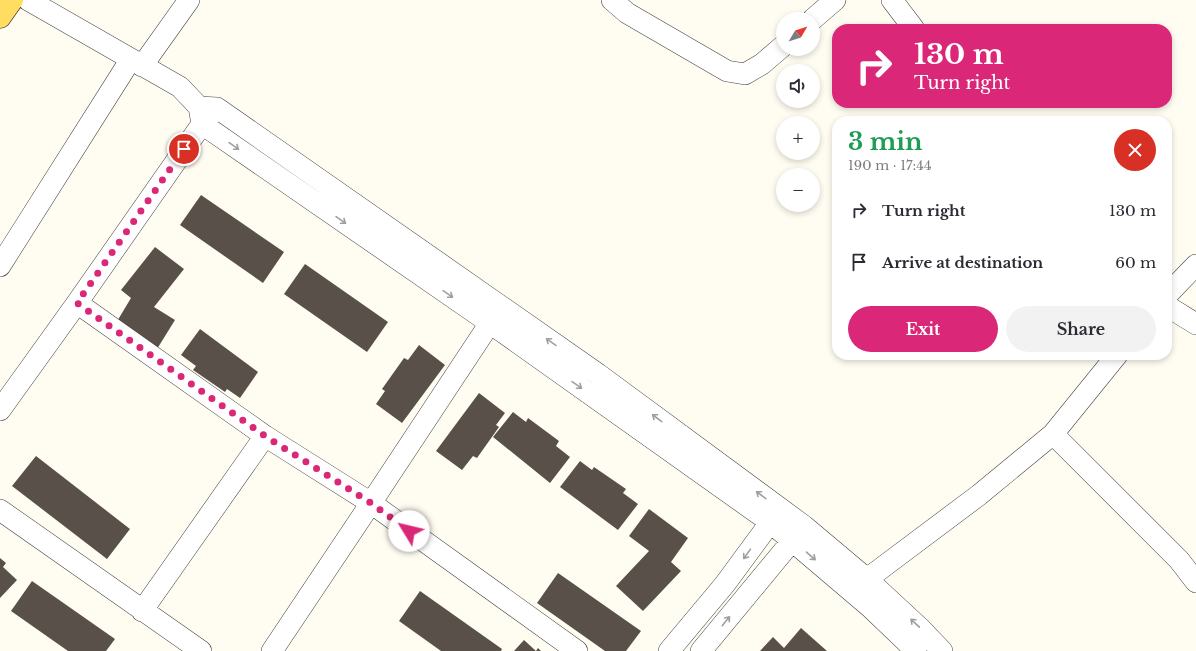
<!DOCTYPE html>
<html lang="en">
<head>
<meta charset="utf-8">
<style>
	body { margin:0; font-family:"Libre Baskerville",serif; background:#f2f2f3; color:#2b2b33; height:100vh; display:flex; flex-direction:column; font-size:15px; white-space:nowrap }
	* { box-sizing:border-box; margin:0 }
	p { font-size:13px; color:#7c7c81 }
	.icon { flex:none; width:22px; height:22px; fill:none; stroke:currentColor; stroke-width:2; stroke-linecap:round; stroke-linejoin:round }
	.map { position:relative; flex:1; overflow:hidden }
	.panel { position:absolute; left:832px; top:116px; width:340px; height:244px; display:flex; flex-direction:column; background:#fff; border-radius:16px; box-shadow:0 2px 6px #0003 }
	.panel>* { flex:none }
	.top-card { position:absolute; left:832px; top:24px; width:340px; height:84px; border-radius:16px; box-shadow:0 2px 6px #0003; background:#db2777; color:#fff; overflow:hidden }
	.needle { width:26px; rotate:51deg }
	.controls { position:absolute; left:776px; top:12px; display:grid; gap:8px }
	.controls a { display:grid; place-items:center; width:44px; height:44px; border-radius:50%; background:#fff; box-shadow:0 2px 6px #0003; font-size:20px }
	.pin { position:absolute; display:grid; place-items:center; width:34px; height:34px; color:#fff; margin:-17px; border:2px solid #fff; border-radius:50%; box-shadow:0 1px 4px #0007 }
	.me { position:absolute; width:44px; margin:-22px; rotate:306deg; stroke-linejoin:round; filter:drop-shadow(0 0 3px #0008) }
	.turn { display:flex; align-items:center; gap:14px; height:84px; padding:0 16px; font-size:18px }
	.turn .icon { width:52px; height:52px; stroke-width:2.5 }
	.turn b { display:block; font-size:28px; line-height:34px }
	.round { display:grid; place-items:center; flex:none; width:42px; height:42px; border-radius:21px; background:#f2f2f3 }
	.headline { display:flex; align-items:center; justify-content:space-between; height:68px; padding:0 16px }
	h1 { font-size:24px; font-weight:700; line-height:30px; color:#1e9e55 }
	.button { display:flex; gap:8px; margin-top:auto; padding:8px 16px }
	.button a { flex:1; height:46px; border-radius:24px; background:#db2777; color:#fff; font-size:16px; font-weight:700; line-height:46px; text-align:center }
	.button a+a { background:#f2f2f3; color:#2b2b33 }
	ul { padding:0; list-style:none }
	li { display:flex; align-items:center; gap:12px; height:52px; padding:0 16px }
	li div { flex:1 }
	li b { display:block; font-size:15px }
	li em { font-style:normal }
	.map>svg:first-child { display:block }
	.building { fill:#59504a }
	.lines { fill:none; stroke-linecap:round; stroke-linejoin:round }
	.minor-casing { stroke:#424242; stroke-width:22 }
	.major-casing { stroke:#202020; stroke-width:23 }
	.minor { stroke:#fff; stroke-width:21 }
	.major { stroke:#ffdd61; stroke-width:22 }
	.oneway { stroke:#9f9f9f }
	.route { stroke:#db2777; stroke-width:7; stroke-dasharray:0 12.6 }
</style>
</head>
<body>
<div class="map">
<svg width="1196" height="651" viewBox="0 0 1196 651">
	<rect width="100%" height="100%" fill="#fffdf1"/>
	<path class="building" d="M201 195 284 252 263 283 180 225Z
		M155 247 184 269 154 307 175 320 157 349 116 323 131 298 121 290Z
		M305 264 388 322 367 352 284 294Z
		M200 329 258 372 240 398 227 389 225 392 193 370 196 366 181 355Z
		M419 345 445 365 402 423 376 404 385 391 382 389 404 358 408 360Z
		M479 393 505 413 496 425 499 427 477 458 473 456 462 470 436 451Z
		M513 412 526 422 528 418 559 441 556 446 570 457 550 483 493 437Z
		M36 456 130 529 107 559 12 486Z
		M580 461 592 470 594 467 626 489 623 493 638 504 618 530 560 487Z
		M649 509 688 538 671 562 681 571 643 611 616 586 649 551 629 536Z
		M0 558 6 563 3 567 17 580 0 598Z
		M558 573 641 631 626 651H605L537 603Z
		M32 581 115 639 106 651H68L11 611Z
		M420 591 502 649 501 651H441L399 621Z
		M801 628 827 651H760L773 637 784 648Z
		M524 640 536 651 538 648 541 651H514Z"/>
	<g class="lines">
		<defs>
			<path id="minor" d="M28 0 180 87 199 107 202 124 490 323 770 522 870 607 916 651
				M612 0 627 13 727 71 745 74 762 64 783 46
				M892 0 914 29
				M813 19 835 0
				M142 66 189 0
				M199 107 217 108 598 374 804 526 867 579 921 629 942 651
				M0 266 131 59
				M1167 295 1196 265
				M77 303 265 436 371 503 272 651
				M1167 306 1196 324
				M497 311 490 323 371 503 577 651
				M0 410 77 303 202 124 211 114
				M1053 434 1179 560 1196 582
				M0 510 201 651
				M867 579 979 495 1053 434 1117 355
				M142 611 265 436
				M669 651 725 584 778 512
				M701 651 801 530"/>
			<path id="major" d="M0 17 12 0"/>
		</defs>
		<use href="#minor" class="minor-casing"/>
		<use href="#major" class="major-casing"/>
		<use href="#minor" class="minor"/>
		<use href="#major" class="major"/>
	</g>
	<defs><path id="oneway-shaft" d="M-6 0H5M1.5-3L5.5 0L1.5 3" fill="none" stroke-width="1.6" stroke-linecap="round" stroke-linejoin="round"/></defs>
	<g class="oneway">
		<use href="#oneway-shaft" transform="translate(234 146) rotate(35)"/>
		<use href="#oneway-shaft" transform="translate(341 220) rotate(35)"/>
		<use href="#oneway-shaft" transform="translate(448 294) rotate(35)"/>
		<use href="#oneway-shaft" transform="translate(551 342) rotate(-145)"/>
		<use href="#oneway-shaft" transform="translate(577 385) rotate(35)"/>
		<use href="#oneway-shaft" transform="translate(657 418) rotate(-143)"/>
		<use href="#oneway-shaft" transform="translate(761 495) rotate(-143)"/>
		<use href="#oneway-shaft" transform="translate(747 554) rotate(126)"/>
		<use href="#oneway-shaft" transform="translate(811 556) rotate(41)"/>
		<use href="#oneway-shaft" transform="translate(726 621) rotate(-51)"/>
		<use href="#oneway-shaft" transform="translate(915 623) rotate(-137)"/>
	</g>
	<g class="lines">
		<path class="route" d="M184 149 77 303 265 436 371 503 409 531"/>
	</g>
</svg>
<div class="controls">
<a><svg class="needle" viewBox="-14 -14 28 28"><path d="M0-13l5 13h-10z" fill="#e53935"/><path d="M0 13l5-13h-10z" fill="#7c7c81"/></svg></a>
<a><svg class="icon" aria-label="sound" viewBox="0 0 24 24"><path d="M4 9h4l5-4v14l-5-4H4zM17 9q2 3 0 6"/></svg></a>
<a>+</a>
<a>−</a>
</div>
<div class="pin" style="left:184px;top:149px;background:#d93025"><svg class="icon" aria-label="arrive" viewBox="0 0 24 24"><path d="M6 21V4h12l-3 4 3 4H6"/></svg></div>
<svg class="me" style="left:409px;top:531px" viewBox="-20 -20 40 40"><circle r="19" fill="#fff"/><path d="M0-13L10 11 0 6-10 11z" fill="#db2777"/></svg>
<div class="top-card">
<div class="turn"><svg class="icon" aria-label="right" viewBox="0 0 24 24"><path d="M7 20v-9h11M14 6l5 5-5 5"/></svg><div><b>130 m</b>Turn right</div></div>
</div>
<section class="panel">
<div class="headline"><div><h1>3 min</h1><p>190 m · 17:44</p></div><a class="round" style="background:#d93025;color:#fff"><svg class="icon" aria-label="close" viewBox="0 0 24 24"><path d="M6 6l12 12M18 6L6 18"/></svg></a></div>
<ul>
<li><svg class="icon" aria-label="right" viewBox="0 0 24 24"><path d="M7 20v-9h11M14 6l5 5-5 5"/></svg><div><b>Turn right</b></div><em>130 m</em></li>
<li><svg class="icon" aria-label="arrive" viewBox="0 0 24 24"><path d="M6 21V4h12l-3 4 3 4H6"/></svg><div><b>Arrive at destination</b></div><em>60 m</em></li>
</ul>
<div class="button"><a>Exit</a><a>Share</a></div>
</section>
</div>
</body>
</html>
